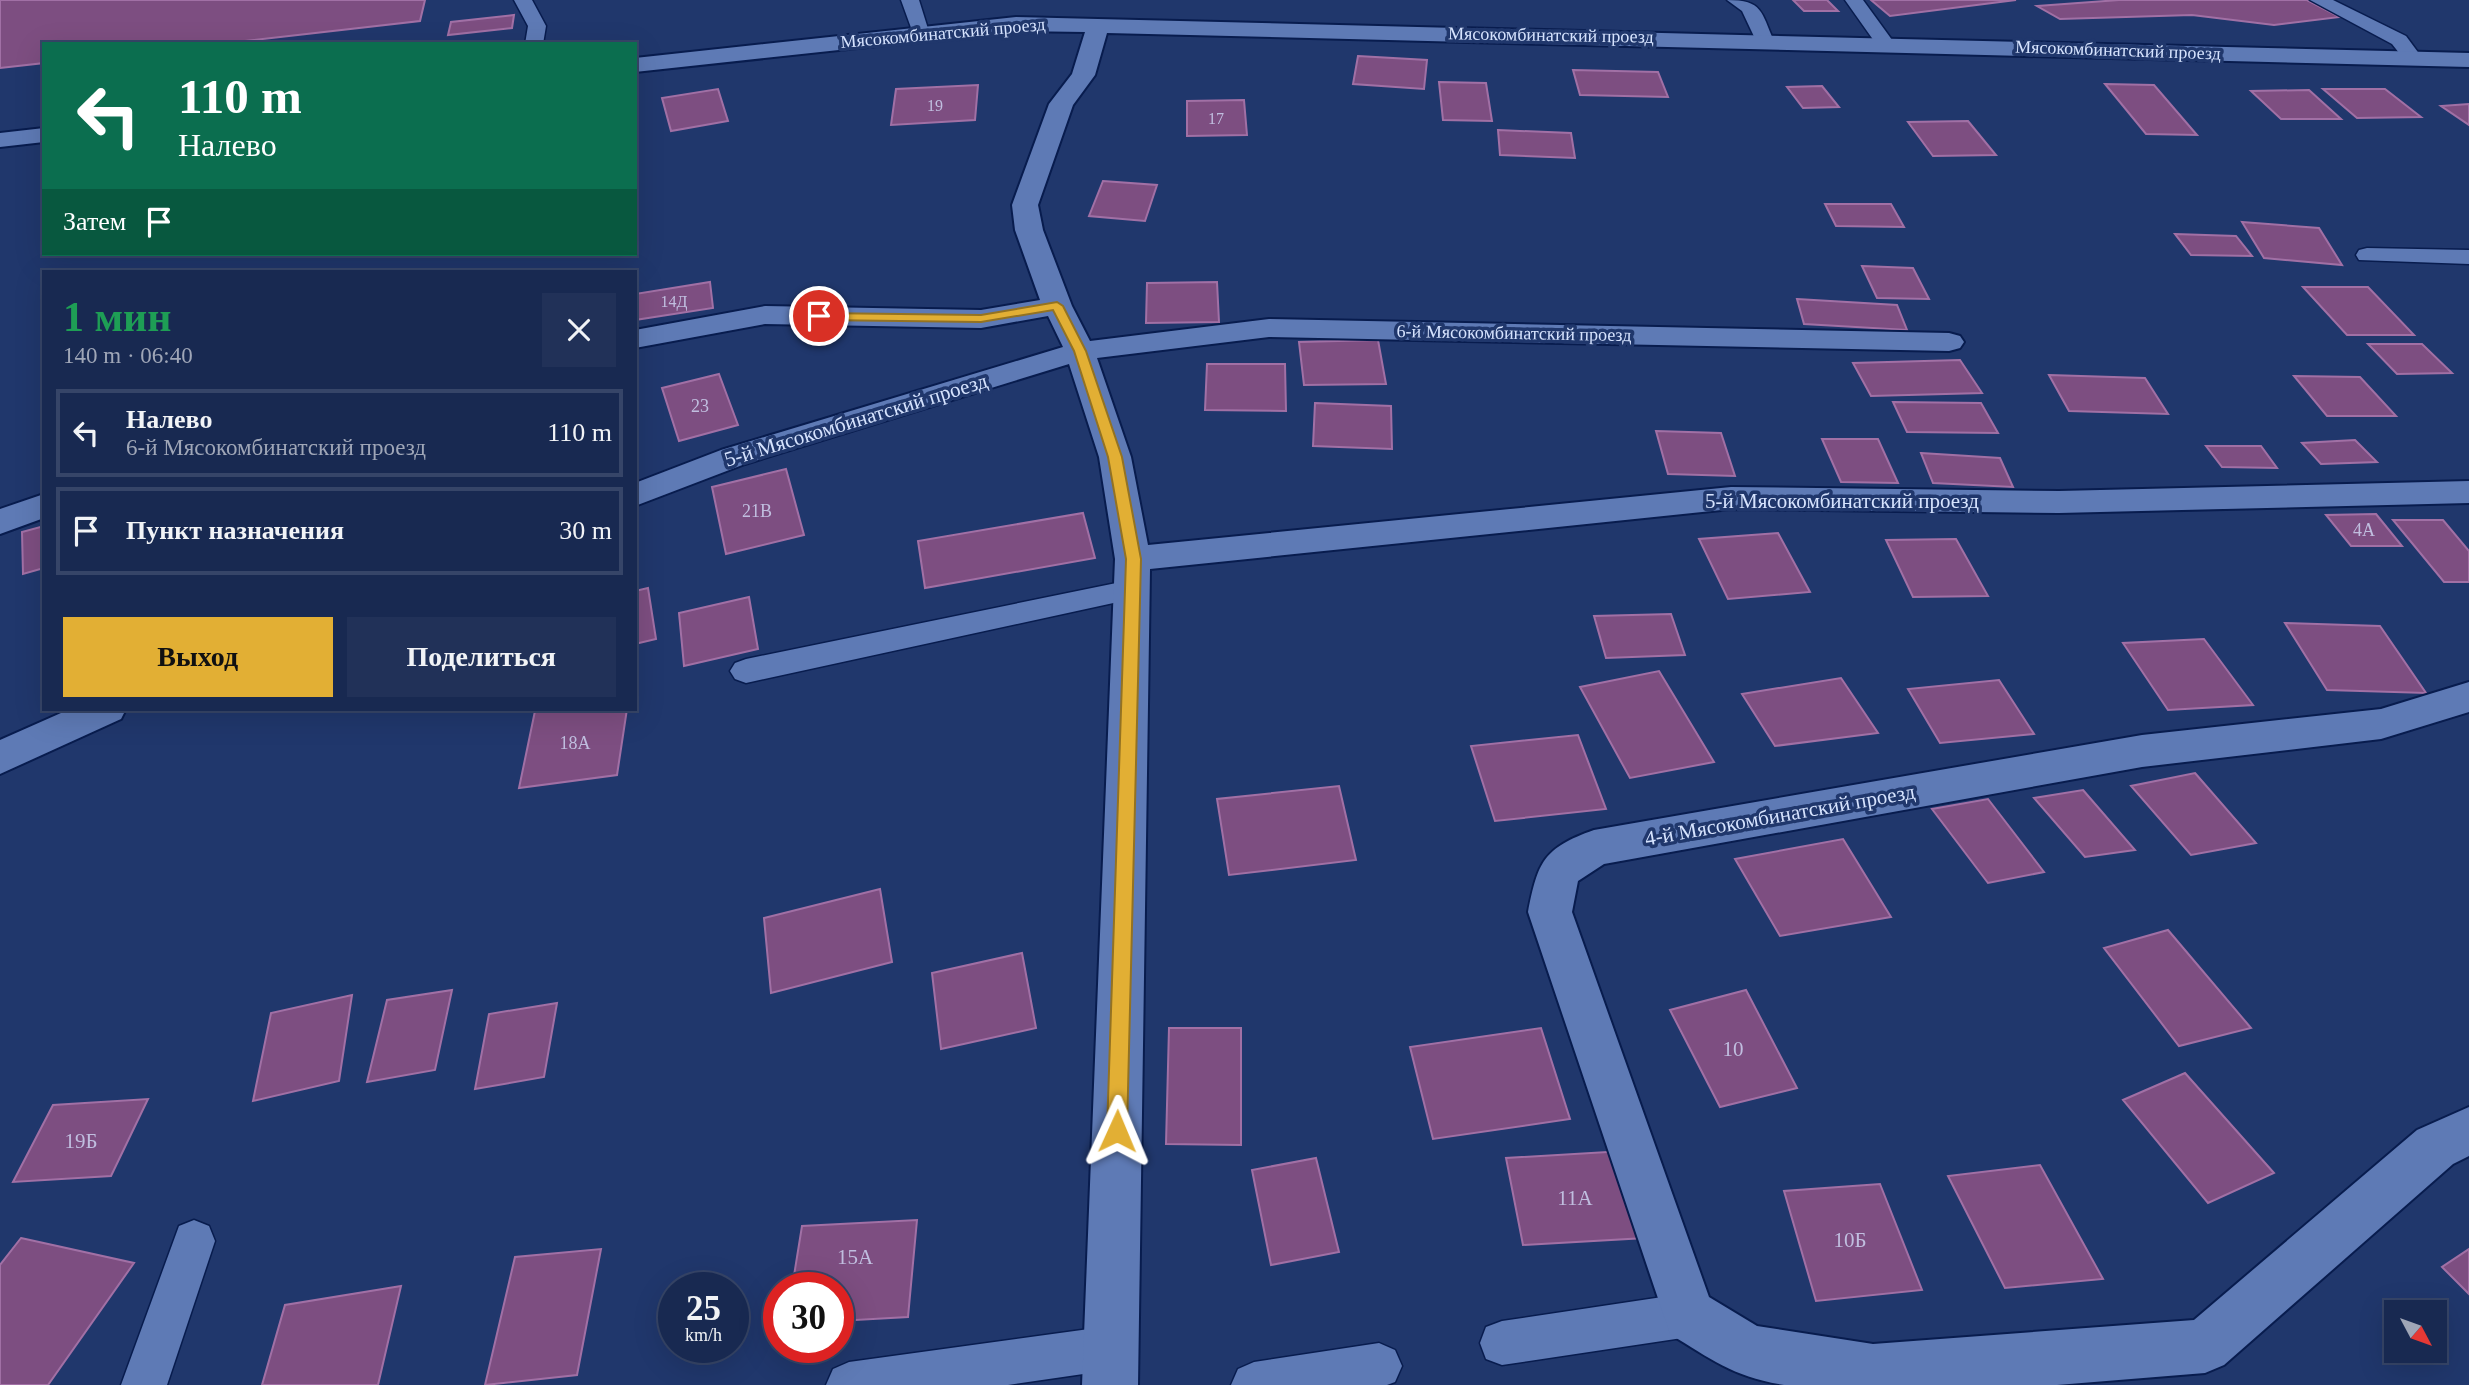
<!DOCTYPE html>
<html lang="ru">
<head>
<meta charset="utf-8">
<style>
	body { margin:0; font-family:Georgia,serif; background:#213158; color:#f1f3f6; height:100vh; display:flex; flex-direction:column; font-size:26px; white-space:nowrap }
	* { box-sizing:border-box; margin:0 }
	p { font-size:23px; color:#9fa6b7 }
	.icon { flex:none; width:38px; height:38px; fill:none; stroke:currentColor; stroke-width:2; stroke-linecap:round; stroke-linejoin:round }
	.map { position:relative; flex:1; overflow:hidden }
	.panel { position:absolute; left:42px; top:270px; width:595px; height:441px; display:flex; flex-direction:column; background:#182951; border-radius:0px; box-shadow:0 7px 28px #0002,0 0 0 2px #364568 }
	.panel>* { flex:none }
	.hud { position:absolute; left:42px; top:42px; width:595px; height:214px; border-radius:0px; box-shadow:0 7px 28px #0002,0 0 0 2px #364568; background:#0b6e4f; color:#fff; overflow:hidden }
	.needle { width:46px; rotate:131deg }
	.fabs { position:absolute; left:2384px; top:1300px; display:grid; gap:14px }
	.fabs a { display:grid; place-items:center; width:63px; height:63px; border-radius:0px; background:#182951; box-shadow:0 7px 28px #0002,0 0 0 2px #364568; font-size:35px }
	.speed { position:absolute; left:658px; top:1272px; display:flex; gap:14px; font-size:35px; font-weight:700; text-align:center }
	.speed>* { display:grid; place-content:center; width:91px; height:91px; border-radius:50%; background:#182951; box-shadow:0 7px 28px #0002,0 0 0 2px #364568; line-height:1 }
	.speed small { font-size:18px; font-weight:400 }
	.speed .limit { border:10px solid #d22; background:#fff; color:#111 }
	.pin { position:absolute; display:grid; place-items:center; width:60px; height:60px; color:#fff; margin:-30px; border:4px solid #fff; border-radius:50%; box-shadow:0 2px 7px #0007 }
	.me { position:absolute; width:77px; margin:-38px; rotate:1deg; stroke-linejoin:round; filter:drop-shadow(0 0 5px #0008) }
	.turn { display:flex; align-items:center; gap:24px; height:147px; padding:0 21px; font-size:32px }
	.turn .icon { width:91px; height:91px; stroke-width:2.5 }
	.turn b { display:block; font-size:49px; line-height:60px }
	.then { display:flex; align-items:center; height:66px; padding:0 21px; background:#0003; gap:14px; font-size:26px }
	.round { display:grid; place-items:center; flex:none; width:74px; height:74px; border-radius:0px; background:#213158 }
	.overview { display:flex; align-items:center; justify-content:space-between; height:119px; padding:0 21px }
	h1 { font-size:42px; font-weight:700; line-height:52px; color:#1e9e55 }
	.action { display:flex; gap:14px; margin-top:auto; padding:14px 21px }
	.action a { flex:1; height:80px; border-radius:0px; background:#e2af34; color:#111; font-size:28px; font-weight:700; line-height:80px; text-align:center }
	.action a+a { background:#213158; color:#f1f3f6 }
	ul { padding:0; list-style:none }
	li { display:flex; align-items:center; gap:21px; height:88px; margin:0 14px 10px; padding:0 7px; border:4px solid #364568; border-radius:0px }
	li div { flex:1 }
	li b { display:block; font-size:26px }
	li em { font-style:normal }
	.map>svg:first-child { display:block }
	.building { fill:#7d4e81; stroke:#a170a5; stroke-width:2 }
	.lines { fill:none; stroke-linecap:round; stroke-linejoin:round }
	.lane-casing { stroke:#081c4e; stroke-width:3 }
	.street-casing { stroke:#081c4e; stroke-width:4 }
	.lane { fill:#5e7ab5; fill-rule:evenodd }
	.street { fill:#5e7ab5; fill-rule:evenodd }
	.route { fill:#e2af34; stroke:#937222; stroke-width:2 }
	.labels { text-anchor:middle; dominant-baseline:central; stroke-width:7; stroke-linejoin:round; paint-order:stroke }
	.far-number-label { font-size:16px; fill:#c0bedf }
	.far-street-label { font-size:18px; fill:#d6e3fe; stroke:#20376c }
	.number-label { font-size:18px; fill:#c0bedf }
	.street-label { font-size:21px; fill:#d6e3fe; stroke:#20376c }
	.near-number-label { font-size:21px; fill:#c0bedf }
</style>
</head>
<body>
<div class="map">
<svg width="2469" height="1385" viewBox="0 0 2469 1385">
	<rect width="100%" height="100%" fill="#20376c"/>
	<path class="building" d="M0 0H425L420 21 218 44H44V63L0 68Z
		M1793 0H1827L1838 11H1804Z
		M1871 0H2016L1890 16Z
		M2119 0H2307L2340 17 2274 25 2192 15 2060 19 2037 6Z
		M514 15 512 28 448 35 451 22Z
		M1358 56 1427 60 1424 89 1353 84Z
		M1573 70 1658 72 1668 97 1580 95Z
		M1439 82 1486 83 1492 121 1443 120Z
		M2105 84 2154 85 2197 135 2146 134Z
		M978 85 975 120 891 125 896 89Z
		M1822 86 1839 107 1803 108 1787 87Z
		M718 89 728 121 671 131 662 98Z
		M2323 89H2385L2421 117 2357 118Z
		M2309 90 2341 119H2281L2251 91Z
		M1244 100 1247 135 1187 136V101Z
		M2469 104V125L2441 106Z
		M1968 121 1996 155 1933 156 1908 122Z
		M1498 130 1571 133 1575 158 1500 155Z
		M1103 181 1157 185 1145 221 1089 216Z
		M1825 204H1891L1904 227 1836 226Z
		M2242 222 2319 228 2342 265 2264 258Z
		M2175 234 2236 236 2252 256 2191 255Z
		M1862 266 1913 268 1929 299 1877 298Z
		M710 282 713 308 635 320V294Z
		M1217 282 1219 322 1146 323 1147 283Z
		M2303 287H2368L2414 335H2347Z
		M1797 299 1897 305 1907 330 1804 324Z
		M1378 340 1386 384 1304 385 1299 342Z
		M2368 344H2422L2452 373 2397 374Z
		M1960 360 1982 393 1871 396 1853 363Z
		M1207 364H1285L1286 411 1205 410Z
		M719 374 738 425 679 441 662 388Z
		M2049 375 2145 378 2168 414 2069 411Z
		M2294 376 2360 377 2396 416H2327Z
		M1893 402 1981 403 1998 433 1907 432Z
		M1315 403 1391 406 1392 449 1313 446Z
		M1656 431 1721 433 1735 476 1668 474Z
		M1822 439H1878L1898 483 1841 482Z
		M2355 440 2377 462 2321 464 2302 443Z
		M2206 446H2261L2277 468 2222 467Z
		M1921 453 2000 458 2013 487 1933 483Z
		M786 469 804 535 726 554 712 487Z
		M1083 513 1095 558 925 588 918 541Z
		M2376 514 2402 546H2351L2326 515Z
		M2393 520H2443L2469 551V582H2444Z
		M44 526V568L23 574 22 532Z
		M1778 533 1810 592 1728 599 1699 539Z
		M1956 539 1988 596 1913 597 1886 540Z
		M648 588 656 639 635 644V591Z
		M749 597 758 649 684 666 679 613Z
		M1671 614 1685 655 1606 658 1594 616Z
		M2285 623 2380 626 2426 693 2327 690Z
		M2204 639 2253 705 2168 710 2123 643Z
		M1659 671 1714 762 1630 778 1580 687Z
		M1841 678 1878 733 1775 746 1742 694Z
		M1999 680 2034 734 1940 743 1908 689Z
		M552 709H627L617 775 519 788 535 711Z
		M1578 735 1606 809 1495 821 1471 746Z
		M2195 773 2256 843 2191 855 2131 786Z
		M1339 786 1356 860 1229 875 1217 799Z
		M2083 790 2135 850 2085 857 2034 798Z
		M1988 799 2044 872 1988 883 1932 809Z
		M1843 839 1891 917 1780 936 1735 859Z
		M880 889 892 962 771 993 764 918Z
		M2168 930 2251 1028 2179 1046 2104 948Z
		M1022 953 1036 1028 941 1049 932 973Z
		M452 990 435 1070 367 1082 387 1000Z
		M1746 990 1797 1088 1720 1107 1670 1010Z
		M352 995 339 1081 253 1101 271 1013Z
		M557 1003 544 1077 475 1089 489 1014Z
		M1169 1028H1241V1145L1166 1144Z
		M1541 1028 1570 1119 1433 1139 1410 1047Z
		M2185 1073 2274 1173 2208 1203 2123 1100Z
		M148 1099 111 1176 13 1182 53 1105Z
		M1624 1151 1645 1238 1523 1245 1506 1158Z
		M1316 1158 1339 1252 1271 1265 1252 1170Z
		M2040 1165 2103 1279 2005 1288 1948 1176Z
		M1880 1184 1922 1290 1816 1301 1784 1191Z
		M917 1220 908 1317 838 1321V1288H792L802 1226Z
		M21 1238 134 1263 48 1385H0V1265Z
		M601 1249 577 1375 485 1385 515 1257Z
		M2469 1249V1294L2442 1267Z
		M401 1286 378 1385H262L285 1305Z"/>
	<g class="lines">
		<defs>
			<path id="lane" d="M514 0H532L546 26 543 44H525L528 26Z
				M901 0H919L929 32 926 36H914Z
				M1727 0C1763 0 1761 12 1774 41L1772 45H1758L1742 11Z
				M1845 0H1863L1895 44 1893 48H1879Z
				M2310 0H2333L2406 36 2423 59 2421 63H2407L2392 44Z
				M2367 248 2469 250V264L2359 260 2356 255 2359 250Z
				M1131 580 1141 583 1146 590 1141 597 746 683 735 679 730 671 735 663 746 659Z
				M194 1220 209 1226 215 1241 167 1385H121L179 1226Z
				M1689 1293 1705 1299 1711 1315 1705 1331 1689 1337 1502 1365 1486 1359 1480 1343 1486 1327 1502 1321Z
				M1111 1326 1127 1332 1133 1348 1127 1364 1111 1370 1008 1385H826L833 1369 849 1362Z
				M1379 1343 1395 1350 1402 1366 1395 1382 1387 1385H1231L1238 1369 1254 1362Z"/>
			<path id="street" d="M1016 17 2469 53V67L1107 33 1095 75 1073 105 1038 205 1043 230 1072 306 1090 341 1269 319 1949 333 1960 336 1964 342 1960 348 1949 351 1269 337 1097 358 1131 457 1148 545 1731 487 2059 491 2469 481V503L2059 513 1731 509 1150 569 1138 1385H1082L1115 559 1099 457 1069 364 745 464 635 506V483L721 450 1063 347 1048 316 981 328 765 324 635 348V330L765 306 981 310 1040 300 1015 230 1012 205 1049 104 1072 74 1085 32 1016 31 635 72V58Z
				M44 128V142L0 147V133Z
				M44 494V518L0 534V509Z
				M2469 682V712L2381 739 2142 767 1604 864 1578 881 1572 912 1709 1297 1757 1326 1873 1344 2194 1320 2417 1130 2469 1107V1156L2453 1164 2224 1365 2205 1373 2057 1385H1784C1734 1377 1712 1360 1670 1334L1528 912C1538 862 1543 848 1594 830L2142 735 2381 709Z
				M70 709H126L121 719 0 774V740Z"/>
		</defs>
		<use href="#lane" class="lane-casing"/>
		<use href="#street" class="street-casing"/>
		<use href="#lane" class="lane"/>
		<use href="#street" class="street"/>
	</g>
	<path class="route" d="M1057 302 1063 306 1086 351 1122 457 1141 559 1127 1131 1124 1138 1117 1141 1110 1138 1107 1131 1126 559 1108 457 1074 351 1053 310 981 322 819 320 813 316 819 313 981 315Z"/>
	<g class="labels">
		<g class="far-number-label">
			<text x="935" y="105">19</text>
			<text x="1216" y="118">17</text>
			<text x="674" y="301">14Д</text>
		</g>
		<g class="far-street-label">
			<text transform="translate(943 33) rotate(-5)">Мясокомбинатский проезд</text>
			<text transform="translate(1551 35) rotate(1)">Мясокомбинатский проезд</text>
			<text transform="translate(2118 50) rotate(2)">Мясокомбинатский проезд</text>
			<text transform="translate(1514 333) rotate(1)">6-й Мясокомбинатский проезд</text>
		</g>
		<g class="number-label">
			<text x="700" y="406">23</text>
			<text x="757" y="511">21В</text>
			<text x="2364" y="530">4А</text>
			<text x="575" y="743">18А</text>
		</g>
		<g class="street-label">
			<text transform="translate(856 420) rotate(-17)">5-й Мясокомбинатский проезд</text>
			<text x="1842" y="501">5-й Мясокомбинатский проезд</text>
			<text transform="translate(1780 815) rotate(-10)">4-й Мясокомбинатский проезд</text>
		</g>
		<g class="near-number-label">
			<text x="1733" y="1049">10</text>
			<text x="81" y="1141">19Б</text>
			<text x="1575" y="1198">11А</text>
			<text x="1850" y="1240">10Б</text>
			<text x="855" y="1257">15А</text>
		</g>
	</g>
</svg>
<div class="fabs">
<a><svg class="needle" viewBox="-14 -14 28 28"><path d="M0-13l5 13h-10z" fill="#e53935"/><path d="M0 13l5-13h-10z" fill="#9fa6b7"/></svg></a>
</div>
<div class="speed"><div>25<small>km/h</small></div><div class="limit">30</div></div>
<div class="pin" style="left:819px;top:316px;background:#d93025"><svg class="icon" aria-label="arrive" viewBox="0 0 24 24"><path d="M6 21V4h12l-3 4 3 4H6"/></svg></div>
<svg class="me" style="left:1117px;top:1131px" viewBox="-20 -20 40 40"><path d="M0-17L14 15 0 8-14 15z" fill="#e2af34" stroke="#fff" stroke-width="4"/></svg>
<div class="hud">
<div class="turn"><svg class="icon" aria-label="left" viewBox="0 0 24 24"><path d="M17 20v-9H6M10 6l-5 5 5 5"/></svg><div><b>110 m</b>Налево</div></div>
<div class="then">Затем<svg class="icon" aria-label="arrive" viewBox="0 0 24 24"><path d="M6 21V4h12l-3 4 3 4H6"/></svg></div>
</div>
<section class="panel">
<div class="overview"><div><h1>1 мин</h1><p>140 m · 06:40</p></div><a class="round"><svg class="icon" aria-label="close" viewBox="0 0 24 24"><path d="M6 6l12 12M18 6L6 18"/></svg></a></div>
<ul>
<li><svg class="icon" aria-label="left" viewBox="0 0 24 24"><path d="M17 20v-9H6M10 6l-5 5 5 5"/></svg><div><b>Налево</b><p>6-й Мясокомбинатский проезд</p></div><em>110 m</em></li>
<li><svg class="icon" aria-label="arrive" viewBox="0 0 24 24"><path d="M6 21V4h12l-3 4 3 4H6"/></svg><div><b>Пункт назначения</b></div><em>30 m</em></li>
</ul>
<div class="action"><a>Выход</a><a>Поделиться</a></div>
</section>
</div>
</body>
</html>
